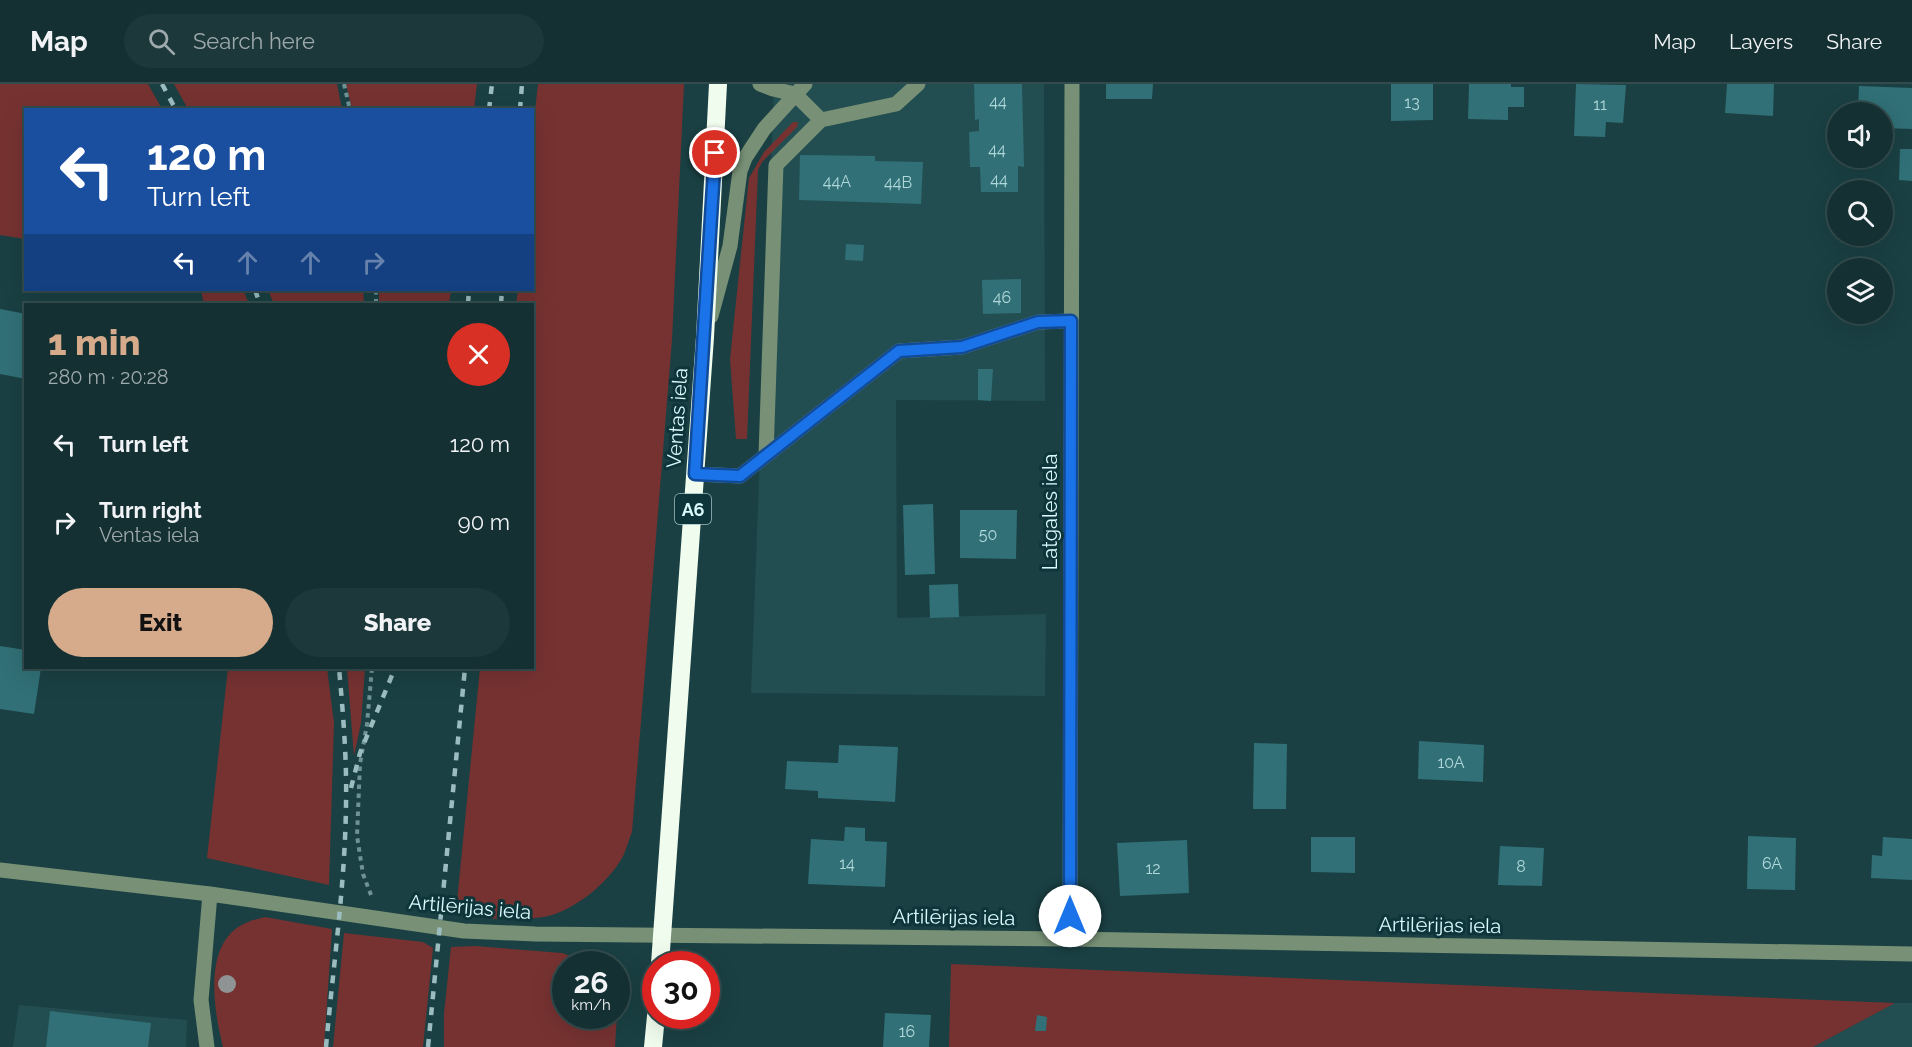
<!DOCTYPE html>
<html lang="en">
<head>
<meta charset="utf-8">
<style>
	body { margin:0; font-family:Raleway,sans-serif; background:#1d383a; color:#f1f3f6; height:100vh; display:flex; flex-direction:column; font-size:22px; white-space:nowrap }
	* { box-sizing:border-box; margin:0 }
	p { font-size:20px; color:#9da9ac }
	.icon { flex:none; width:33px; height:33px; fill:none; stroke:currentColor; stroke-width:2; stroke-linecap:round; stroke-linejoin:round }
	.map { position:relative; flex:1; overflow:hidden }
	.details { position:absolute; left:24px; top:219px; width:510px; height:366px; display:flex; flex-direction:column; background:#143032; border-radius:0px; box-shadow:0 6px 24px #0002,0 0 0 2px #334b4d }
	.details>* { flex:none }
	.banner { position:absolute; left:24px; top:24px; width:510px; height:183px; border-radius:0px; box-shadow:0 6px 24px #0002,0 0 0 2px #334b4d; background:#1a4fa0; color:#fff; overflow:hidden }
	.tools { position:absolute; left:1827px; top:18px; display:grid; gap:12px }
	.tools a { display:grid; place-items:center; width:66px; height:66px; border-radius:50%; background:#143032; box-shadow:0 6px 24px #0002,0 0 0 2px #334b4d; font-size:30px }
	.speed { position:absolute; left:552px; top:867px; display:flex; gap:12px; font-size:30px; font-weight:700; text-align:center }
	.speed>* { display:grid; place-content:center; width:78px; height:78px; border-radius:50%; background:#143032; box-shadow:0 6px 24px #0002,0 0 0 2px #334b4d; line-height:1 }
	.speed small { font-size:15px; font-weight:400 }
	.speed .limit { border:9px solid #d22; background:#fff; color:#111 }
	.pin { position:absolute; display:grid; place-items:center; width:51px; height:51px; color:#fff; margin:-26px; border:3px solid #fff; border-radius:50%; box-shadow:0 2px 6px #0007 }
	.me { position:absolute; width:66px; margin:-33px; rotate:0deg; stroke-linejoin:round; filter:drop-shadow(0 0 4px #0008) }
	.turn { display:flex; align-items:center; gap:21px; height:126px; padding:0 24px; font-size:27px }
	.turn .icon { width:78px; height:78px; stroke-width:2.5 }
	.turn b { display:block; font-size:42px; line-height:51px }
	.lanes { display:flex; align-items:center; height:57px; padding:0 24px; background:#0003; justify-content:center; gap:30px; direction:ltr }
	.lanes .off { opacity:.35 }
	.round { display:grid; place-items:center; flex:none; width:63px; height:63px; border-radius:32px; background:#1d383a }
	.head { display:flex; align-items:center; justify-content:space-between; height:102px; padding:0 24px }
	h1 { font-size:36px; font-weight:800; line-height:45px; color:#d6ab8b }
	.primary-button { display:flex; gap:12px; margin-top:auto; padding:12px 24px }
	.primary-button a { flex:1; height:69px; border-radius:36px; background:#d6ab8b; color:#111; font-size:24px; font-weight:800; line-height:69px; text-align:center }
	.primary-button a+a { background:#1d383a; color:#f1f3f6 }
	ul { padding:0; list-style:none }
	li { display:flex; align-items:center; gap:18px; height:78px; padding:0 24px }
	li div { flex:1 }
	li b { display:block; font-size:22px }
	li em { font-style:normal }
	header { display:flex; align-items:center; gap:36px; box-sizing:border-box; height:84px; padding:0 30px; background:#143032; border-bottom:2px solid #334b4d }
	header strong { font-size:28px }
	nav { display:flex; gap:33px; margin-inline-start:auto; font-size:21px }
	.search { width:420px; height:54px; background:#1d383a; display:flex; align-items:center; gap:15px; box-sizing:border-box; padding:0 21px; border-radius:33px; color:#9da9ac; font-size:22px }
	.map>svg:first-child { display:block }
	.built { fill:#234e51 }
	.green { fill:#763231 }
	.building { fill:#307076 }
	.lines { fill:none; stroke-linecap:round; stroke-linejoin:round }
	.path { stroke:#6f9295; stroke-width:4; stroke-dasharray:4.5 4.5; stroke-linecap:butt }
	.minor { stroke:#789176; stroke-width:15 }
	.highway { stroke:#effcee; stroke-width:18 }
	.rail { stroke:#9cbdc0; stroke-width:4.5; stroke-dasharray:8 8; stroke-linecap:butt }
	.tree { fill:#8f9393 }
	.route-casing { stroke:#114b97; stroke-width:15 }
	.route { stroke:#1a73e8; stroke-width:10 }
	.labels { text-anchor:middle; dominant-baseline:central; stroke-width:6; stroke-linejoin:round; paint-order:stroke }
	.number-label { font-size:16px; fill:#b0d8db }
	.shield { fill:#0e3539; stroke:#9ebfc2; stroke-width:1.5 }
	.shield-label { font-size:18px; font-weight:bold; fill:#dbfafd }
	.street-label { font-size:20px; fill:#dbfafd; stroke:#0e3539 }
</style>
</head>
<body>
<header>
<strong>Map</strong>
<div class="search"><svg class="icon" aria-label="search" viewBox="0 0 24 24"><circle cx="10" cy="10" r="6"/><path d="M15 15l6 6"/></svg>Search here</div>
<nav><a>Map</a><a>Layers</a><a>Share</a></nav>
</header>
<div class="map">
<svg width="1912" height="963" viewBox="0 0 1912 963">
	<rect width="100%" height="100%" fill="#1a4043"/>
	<path class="built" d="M774 0H1044L1045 317 896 316 897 534 1046 530 1045 612 751 609Z
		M1895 919H1912V963H1813Z
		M19 921 187 936 186 963H13Z"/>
	<path class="green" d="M0 0H148L162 25 26 26 25 155 0 151Z
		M174 0H337L342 25H188Z
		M346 0H477L474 26 352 25Z
		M538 0H684L672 256 632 748C629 755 627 763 624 770 612 795 579 823 552 831 539 835 524 834 511 835 492 835 473 834 456 828L480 584H532V220H516L518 206H532V54Z
		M793 38H798L797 43 762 78 758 86 747 355H736L730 275 749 94 764 68Z
		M201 206H243L249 220H204Z
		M268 206H363L364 220H274Z
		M379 206H451L449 220H379Z
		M228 584H327L334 639 329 801 207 774Z
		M347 584H365L361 639 354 672Z
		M265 833 332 845 324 963H223C215 931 205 875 231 849 240 840 252 836 265 833Z
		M344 849 423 858 433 864 423 963H333Z
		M475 862 562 869 593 880H566V932L617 930 615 963H444V930L451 863Z
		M951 880 1895 919 1813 963H949Z"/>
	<path class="building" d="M974 0H1022L1024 83 1018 82V108H981L980 83H970L969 48 979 47V35L975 36Z
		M1106 0H1153L1152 15H1106Z
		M1391 0H1433V36L1391 37Z
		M1469 0H1511V3H1524V23H1508V36L1468 35Z
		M1576 0 1626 1 1623 39 1606 38 1605 53 1574 52Z
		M1727 0H1774L1773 32 1725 29Z
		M1859 2 1912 4V45L1882 44V28H1858Z
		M1900 65H1912V97L1899 96Z
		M800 71 875 72V77L923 78 921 120 799 116Z
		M846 160 864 161 863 177 845 176Z
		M1021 195V229L983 230 982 196Z
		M0 225 26 230V295L0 290Z
		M978 285H993L991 317 978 316Z
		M933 420 935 490 905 491 903 421Z
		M960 426H1017L1016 475 960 474Z
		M958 500 959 533 930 534 929 501Z
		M0 562 26 566V584H41L34 630 0 625Z
		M1419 657 1484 661 1483 698 1418 695Z
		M1254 659 1287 660 1286 725H1253Z
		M839 661 898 663 895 718 818 714V707L785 705 787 677 838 679Z
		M845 743 865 744V757L887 758 885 803 808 800 811 755 844 757Z
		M1748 752 1796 754 1795 806 1747 805Z
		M1311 753H1355V789L1311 788Z
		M1883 753 1912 755V796L1871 794 1872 771 1882 772Z
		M1187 756 1189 809 1120 812 1117 759Z
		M1500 762 1544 764 1542 802 1498 801Z
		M50 927 151 939 148 963H46Z
		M885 929 931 931 929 963H883Z
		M1037 931 1047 933 1046 947H1035Z"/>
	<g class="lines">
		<path class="path" d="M344 0 350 26
			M376 206V220
			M371 811 363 790 357 752 360 680 367 640 372 584"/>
		<path class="minor" d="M760 0 773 5 795 10 821 36
			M711 232 730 162 740 87 745 74 764 45 805 0
			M766 371 776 81 821 36 896 20 918 0
			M695 390 740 392 899 267 962 263 1038 238 1071 237
			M0 786 210 810 464 847 535 850 1070 855 1912 870
			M1070 855 1072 0
			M207 963 201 916 210 810"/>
		<path class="highway" d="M660 880 705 253 718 0
			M653 963 656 932"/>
		<path class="rail" d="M162 0 176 26
			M489 26 492 0
			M520 26 522 0
			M255 206 260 220
			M468 220 469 206
			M501 220 502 206
			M351 704 360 669 395 584
			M326 963C333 883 345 802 346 721 347 675 343 629 339 584
			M428 963 465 584"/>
	</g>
	<circle class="tree" cx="227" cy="900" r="9"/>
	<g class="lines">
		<defs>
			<path id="route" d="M715 69 695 390 740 392 899 267 962 263 1038 238 1071 237 1070 832"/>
		</defs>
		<use href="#route" class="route-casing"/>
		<use href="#route" class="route"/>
	</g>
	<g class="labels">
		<g class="number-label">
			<text x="998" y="17">44</text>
			<text x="1412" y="18">13</text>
			<text x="1600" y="20">11</text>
			<text x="997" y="65">44</text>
			<text x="999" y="95">44</text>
			<text x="837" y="97">44A</text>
			<text x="898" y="98">44B</text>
			<text x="1002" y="213">46</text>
			<text x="988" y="450">50</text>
			<text x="1451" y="678">10A</text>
			<text x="847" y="779">14</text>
			<text x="1772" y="779">6A</text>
			<text x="1521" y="782">8</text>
			<text x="1153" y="784">12</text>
			<text x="907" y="947">16</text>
		</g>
		<rect class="shield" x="675" y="410" width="36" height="30" rx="4.5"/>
		<g class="shield-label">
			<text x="693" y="425">A6</text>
		</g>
		<g class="street-label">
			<text transform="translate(677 334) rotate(-86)">Ventas iela</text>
			<text transform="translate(1050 428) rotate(-90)">Latgales iela</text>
			<text transform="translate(470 823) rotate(5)">Artilērijas iela</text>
			<text transform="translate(954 833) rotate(1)">Artilērijas iela</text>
			<text transform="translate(1440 841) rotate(1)">Artilērijas iela</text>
		</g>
	</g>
</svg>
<div class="tools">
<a><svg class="icon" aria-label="sound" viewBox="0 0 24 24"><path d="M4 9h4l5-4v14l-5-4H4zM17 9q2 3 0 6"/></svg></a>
<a><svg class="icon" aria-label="search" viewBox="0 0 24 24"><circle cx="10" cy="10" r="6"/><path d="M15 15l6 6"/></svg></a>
<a><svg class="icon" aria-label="layers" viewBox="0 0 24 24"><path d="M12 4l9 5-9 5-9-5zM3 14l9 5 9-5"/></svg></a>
</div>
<div class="speed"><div>26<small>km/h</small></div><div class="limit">30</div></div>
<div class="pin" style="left:715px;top:69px;background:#d93025"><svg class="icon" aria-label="arrive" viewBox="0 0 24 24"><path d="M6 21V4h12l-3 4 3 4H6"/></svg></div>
<svg class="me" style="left:1070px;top:832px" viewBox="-20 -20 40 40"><circle r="19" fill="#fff"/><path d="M0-13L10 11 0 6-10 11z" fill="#1a73e8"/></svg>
<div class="banner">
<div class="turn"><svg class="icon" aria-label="left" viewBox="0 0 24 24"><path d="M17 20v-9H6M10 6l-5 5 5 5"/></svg><div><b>120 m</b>Turn left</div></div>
<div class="lanes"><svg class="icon" aria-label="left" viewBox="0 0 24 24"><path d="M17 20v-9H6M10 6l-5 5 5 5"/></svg><svg class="icon off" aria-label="ahead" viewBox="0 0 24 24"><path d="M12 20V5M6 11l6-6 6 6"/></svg><svg class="icon off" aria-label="ahead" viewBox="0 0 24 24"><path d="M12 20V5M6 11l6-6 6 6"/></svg><svg class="icon off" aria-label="right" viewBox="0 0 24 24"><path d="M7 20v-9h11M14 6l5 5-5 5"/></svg></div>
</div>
<section class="details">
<div class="head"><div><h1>1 min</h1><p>280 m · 20:28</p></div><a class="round" style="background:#d93025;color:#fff"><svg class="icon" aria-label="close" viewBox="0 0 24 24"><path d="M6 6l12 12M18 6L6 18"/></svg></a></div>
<ul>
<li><svg class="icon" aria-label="left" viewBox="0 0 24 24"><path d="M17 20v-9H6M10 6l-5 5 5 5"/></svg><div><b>Turn left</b></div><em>120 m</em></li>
<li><svg class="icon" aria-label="right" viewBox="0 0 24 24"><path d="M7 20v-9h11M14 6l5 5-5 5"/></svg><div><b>Turn right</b><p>Ventas iela</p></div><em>90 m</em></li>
</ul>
<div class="primary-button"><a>Exit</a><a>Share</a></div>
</section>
</div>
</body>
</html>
